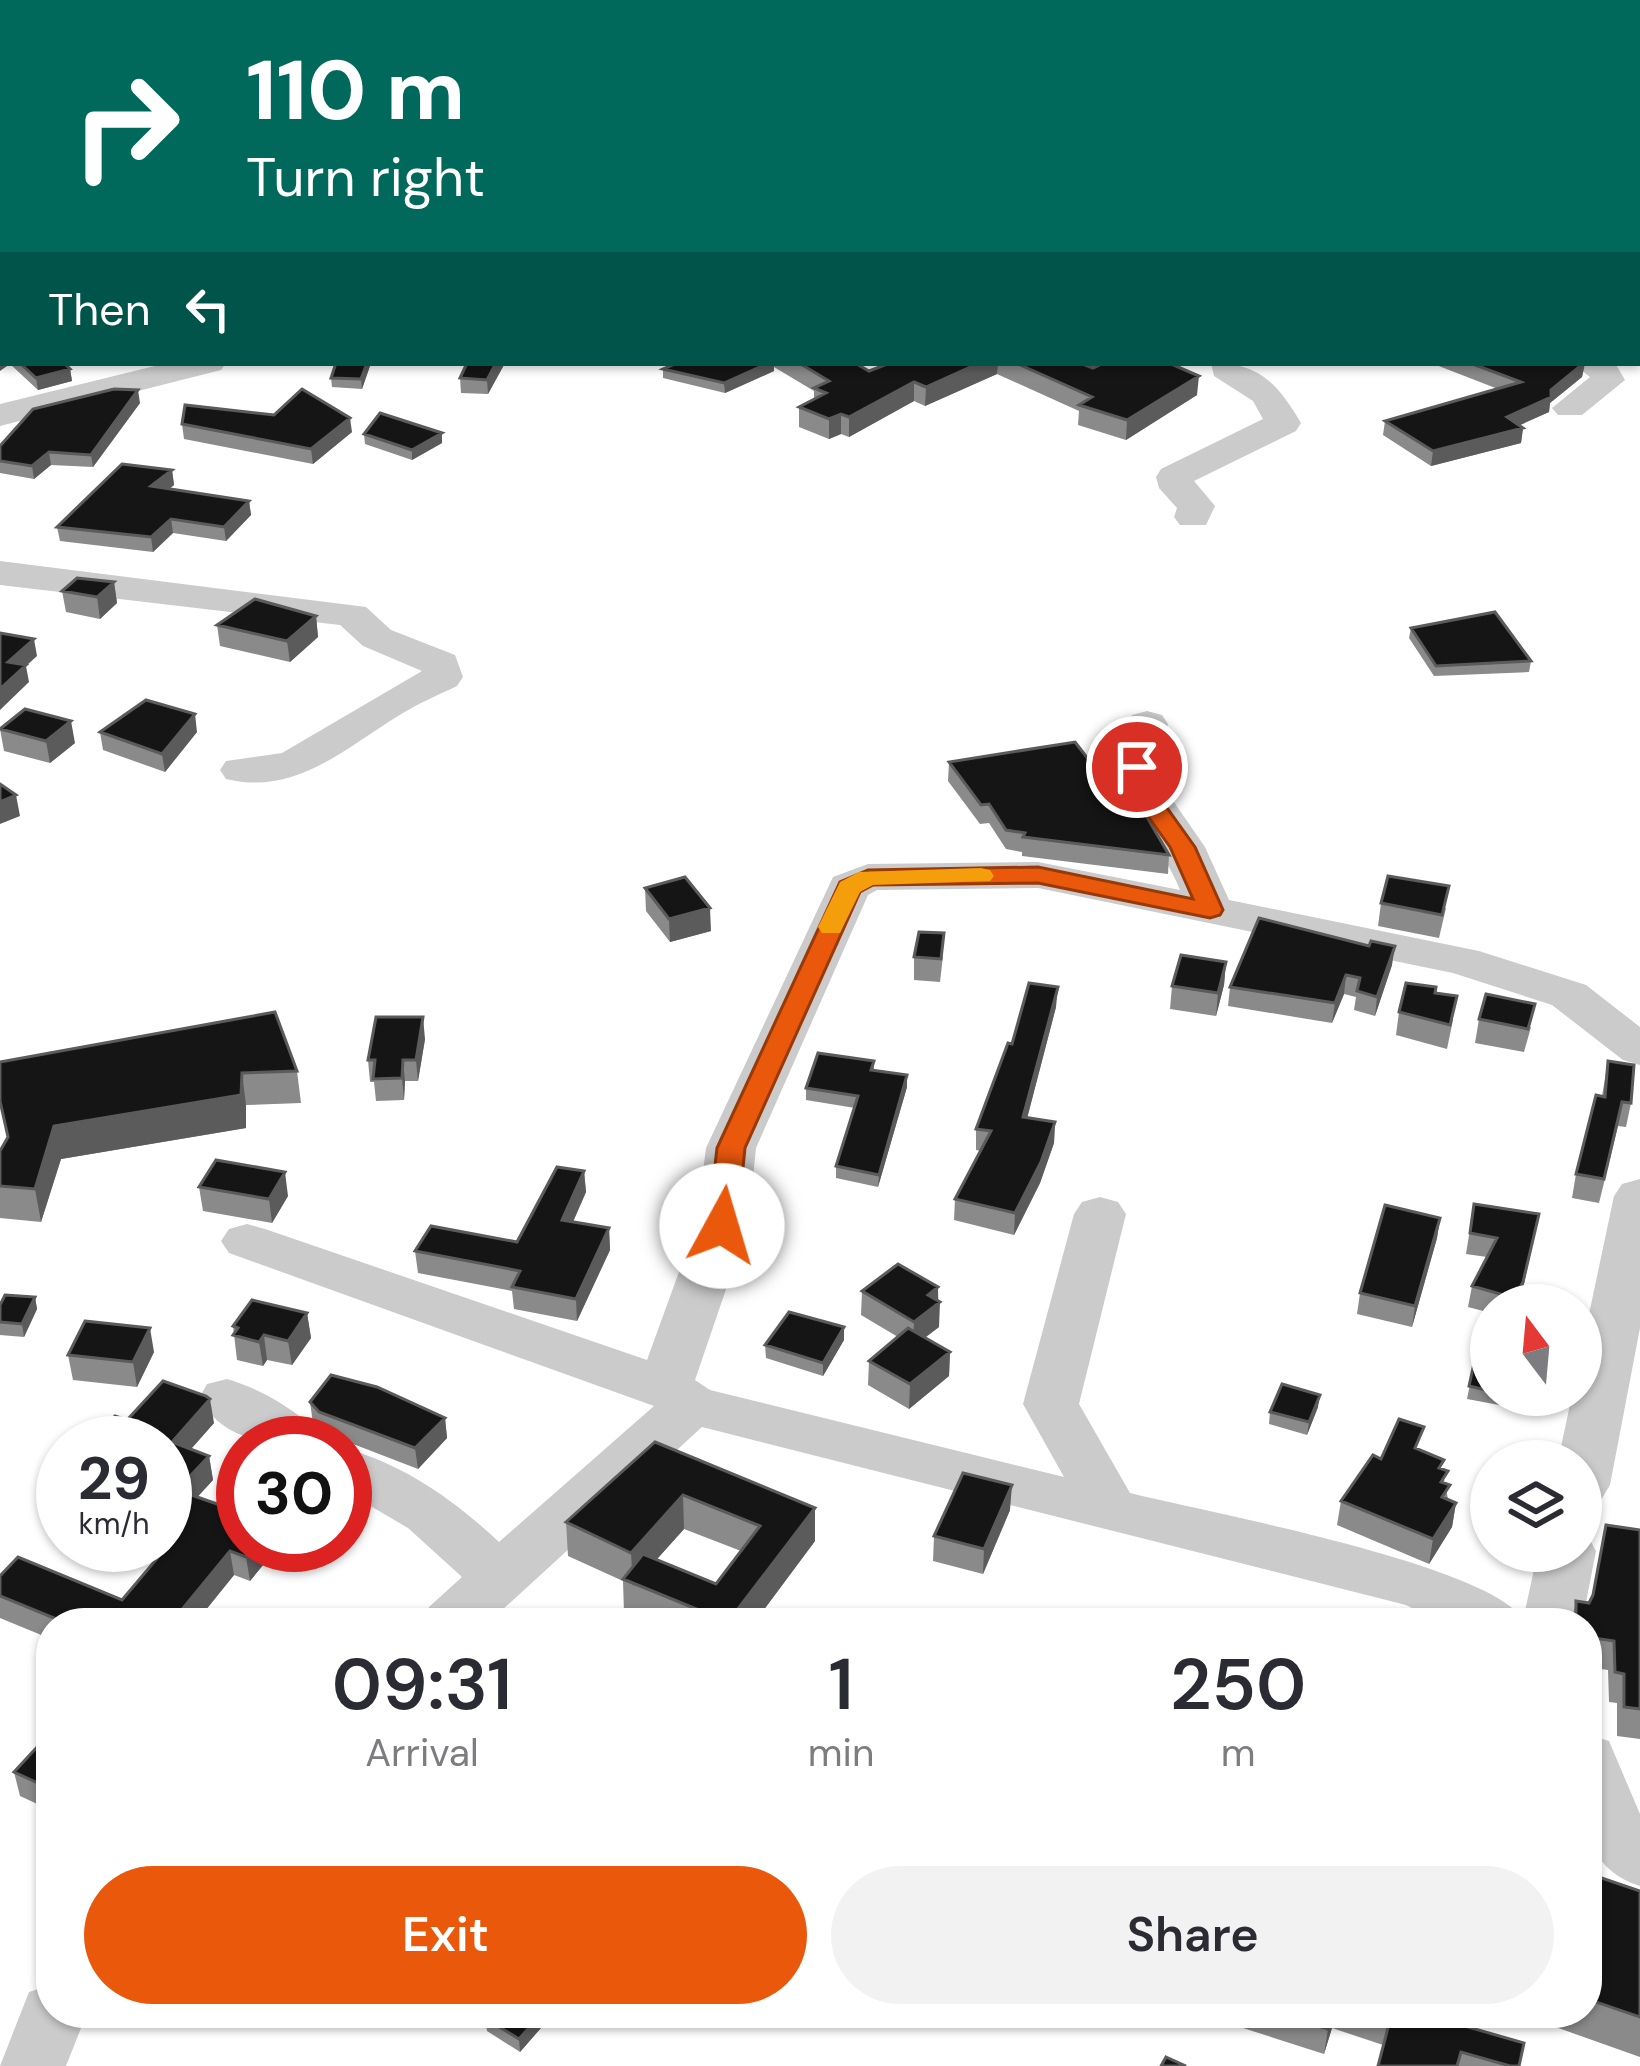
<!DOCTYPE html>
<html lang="en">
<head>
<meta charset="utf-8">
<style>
	body { margin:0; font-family:"DM Sans",sans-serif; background:#f2f2f3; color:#2b2b33; height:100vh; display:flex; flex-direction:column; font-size:45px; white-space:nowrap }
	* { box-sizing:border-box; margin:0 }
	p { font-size:39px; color:#7c7c81 }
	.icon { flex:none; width:66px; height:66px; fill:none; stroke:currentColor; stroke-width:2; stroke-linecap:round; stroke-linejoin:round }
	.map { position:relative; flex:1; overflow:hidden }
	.panel { position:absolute; left:36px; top:1608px; width:1566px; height:420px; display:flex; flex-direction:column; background:#fff; border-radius:48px; box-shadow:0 3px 9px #0004 }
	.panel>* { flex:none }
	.hud { position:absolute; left:0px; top:0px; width:1641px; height:366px; box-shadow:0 3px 9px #0004; background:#00695c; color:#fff; overflow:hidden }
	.needle { width:78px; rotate:344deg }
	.buttons { position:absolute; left:1470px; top:1284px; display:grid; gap:24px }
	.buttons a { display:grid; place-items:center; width:132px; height:132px; border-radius:50%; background:#fff; box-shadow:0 3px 9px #0004; font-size:60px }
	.speed { position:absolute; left:36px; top:1416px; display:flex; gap:24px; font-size:60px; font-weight:700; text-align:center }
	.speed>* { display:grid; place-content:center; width:156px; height:156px; border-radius:50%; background:#fff; box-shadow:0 3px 9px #0004; line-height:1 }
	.speed small { font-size:30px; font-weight:400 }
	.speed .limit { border:18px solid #d22; background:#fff; color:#111 }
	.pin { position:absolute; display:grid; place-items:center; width:102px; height:102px; color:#fff; margin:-51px; border:6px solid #fff; border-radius:50%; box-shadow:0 3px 12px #0007 }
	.me { position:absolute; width:132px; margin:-66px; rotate:6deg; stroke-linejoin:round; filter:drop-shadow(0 0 9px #0008) }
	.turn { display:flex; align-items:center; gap:42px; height:252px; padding:0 48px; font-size:54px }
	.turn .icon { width:156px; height:156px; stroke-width:2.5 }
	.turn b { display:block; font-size:84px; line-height:102px }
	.then { display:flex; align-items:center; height:114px; padding:0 48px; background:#0003; gap:24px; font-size:45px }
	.eta { display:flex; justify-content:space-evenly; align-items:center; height:204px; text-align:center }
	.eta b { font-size:72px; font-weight:600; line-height:84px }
	.action { display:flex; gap:24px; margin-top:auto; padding:24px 48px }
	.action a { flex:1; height:138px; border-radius:72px; background:#ea580c; color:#fff; font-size:48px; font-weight:600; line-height:138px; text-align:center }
	.action a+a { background:#f2f2f3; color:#2b2b33 }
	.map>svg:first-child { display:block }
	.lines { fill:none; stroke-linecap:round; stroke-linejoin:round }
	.minor { fill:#cbcbcb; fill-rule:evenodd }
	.wall { fill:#8a8a8a; fill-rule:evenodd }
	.shaded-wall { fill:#5b5b5b }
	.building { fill:#151515; stroke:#5b5b5b; stroke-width:3 }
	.route { fill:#ea580c; stroke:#983908; stroke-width:3 }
	.slow { fill:#f59e0b }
</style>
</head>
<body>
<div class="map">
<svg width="1640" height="2066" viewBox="0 0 1640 2066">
	<rect width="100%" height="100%" fill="#fff"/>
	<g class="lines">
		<path class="minor" d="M945 0H971L972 3H946Z
			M1569 0H1604L1606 3H1571Z
			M1638 5H1640V22H1638Z
			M3 183V202H0V184Z
			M0 252 3 253V273L0 272Z
			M167 363H226L221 370 0 426V404Z
			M1211 363C1258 363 1276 381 1301 423L1296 431 1194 481 1215 506 1206 525H1180L1174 517 1177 508 1159 488 1156 477 1161 469 1263 419 1253 401 1214 376Z
			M1572 363H1615L1625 380 1582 415H1558L1552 408 1590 377Z
			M0 561 366 607 391 630 455 655 463 677 457 686C438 695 417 704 398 716 344 749 295 796 226 779L220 770 226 761 282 753 422 671 363 646 340 625 0 585Z
			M1147 711 1162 715 1168 724 1161 766 1167 792 1205 847 1229 900 1479 951 1586 985 1640 1027V1065L1623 1060 1552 1005 1453 973 1038 888 877 890 868 895 756 1148 748 1225 695 1380 710 1390 1064 1477 1023 1404 1074 1214 1082 1202 1100 1197 1118 1202 1126 1214 1079 1404 1130 1493C1202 1511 1492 1565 1523 1620L1538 1551H1581V1534L1588 1536 1596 1551 1582 1623H1441L1406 1605 702 1427 488 1623H420L429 1607 462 1577 408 1528 345 1491V1448C406 1466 453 1499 499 1542L654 1406 229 1253 221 1241 229 1229 247 1224 265 1229 647 1360 696 1225 706 1148 833 877 868 864 1038 862 1180 890C1159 835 1090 776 1132 715Z
			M1640 1179V1328L1610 1485 1601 1500 1581 1506V1461H1558L1572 1395H1581V1352L1614 1196 1622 1184Z
			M227 1379C259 1388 307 1414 324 1443 275 1443 228 1447 199 1398L207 1384Z
			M1587 1734 1609 1741 1640 1814V1886C1569 1863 1587 1795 1587 1734Z
			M51 1985V2013H87L66 2066H0L29 1992Z"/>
	</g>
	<path class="wall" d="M3 363H64L70 369 72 381 38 390 10 364Z
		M336 363H371L362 389 332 387 331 378Z
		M467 363H505L488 394 461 393 460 378Z
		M677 363H855L869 371 890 363H1080L1197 395 1126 440 1078 425 1079 411 997 374 925 406 914 401 849 437 841 434 829 439 799 427V407L814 399V391L774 367V371L725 393 663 378V369Z
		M1431 363H1585L1582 377 1550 403 1549 412 1519 425 1523 428 1521 443 1431 466 1383 435 1385 421 1498 389Z
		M140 403 93 467 51 465 34 479 0 473V446Z
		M274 415 352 432 313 464 184 439 182 424Z
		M364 434 442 443 412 460 365 444Z
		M172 470 174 485 169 489 249 501 251 515 226 541 173 533 153 552 60 541 57 527Z
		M114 582 117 603 100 619 66 612 62 591Z
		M316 616 318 637 290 662 220 646 217 625Z
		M1411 628 1531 661 1529 672 1434 676 1409 638Z
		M0 729 75 743 50 763 4 751Z
		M100 732H197L165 772 103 750Z
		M949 762 1112 790 1169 855 1168 874 1022 856V852L1006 849 989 823 980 824 948 781Z
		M645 888 711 931 670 942 646 911Z
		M1381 903 1446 908 1439 938 1378 926Z
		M943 956 940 982 914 980V957Z
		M1226 962 1224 985 1216 1016 1170 1009 1172 986Z
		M1392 965 1375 1016 1354 1010 1356 997 1344 994 1332 1023 1228 1006 1230 987Z
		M1435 993 1453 1020 1447 1049 1396 1035 1399 1012Z
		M1056 1007 1027 1118 1055 1122 1054 1143 1040 1183 1014 1235 954 1220 955 1199 981 1151 976 1150V1129L1012 1044Z
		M1479 1019 1531 1027 1524 1052 1475 1043Z
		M425 1039 418 1081H405L404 1100 376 1101 374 1082H370L368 1060Z
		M874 1061V1070L907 1087 878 1187 836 1178V1166L855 1108 806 1100V1088Z
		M1608 1061 1631 1103 1626 1127 1618 1126 1599 1203 1572 1198 1576 1174 1602 1096Z
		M0 1062 297 1071 301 1103 246 1105V1128L61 1159 41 1222 0 1218V1151L7 1137Z
		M584 1171 586 1192 573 1222 609 1228 610 1250 577 1321 514 1309 512 1291 418 1273 415 1251 517 1242Z
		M199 1187 288 1196 272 1223 203 1211Z
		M1474 1204 1539 1214 1520 1302 1518 1305H1491V1313L1468 1307 1472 1286 1487 1257 1466 1254Z
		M1440 1218 1437 1238 1412 1327 1357 1314 1360 1293Z
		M938 1287 939 1327 925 1338 950 1352 949 1376 909 1409 868 1385 869 1361 898 1337 861 1315 862 1291Z
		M35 1297 37 1309 24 1337 0 1335V1305Z
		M307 1313 311 1338 292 1365 267 1360 263 1366 237 1360 233 1326Z
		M844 1340 823 1376 766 1358 765 1345Z
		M154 1352 137 1387 73 1380 68 1355Z
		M1475 1359 1491 1363V1395H1513L1510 1407 1467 1399Z
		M310 1402 445 1418 447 1438 418 1469 322 1432 313 1423Z
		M1318 1407 1307 1435 1269 1424 1270 1412Z
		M127 1420 214 1423 191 1449 209 1456 213 1480 197 1497 277 1548 250 1581 234 1575 198 1620 206 1623H51V1639L0 1618V1576L122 1600 157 1558 124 1545H165V1443Z
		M655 1442 815 1508V1541L754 1623H649L624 1613 623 1581 568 1556 566 1522ZM684 1529 741 1551 716 1584 656 1560Z
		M1420 1450 1442 1469 1448 1499 1456 1503 1452 1527 1429 1564 1337 1525 1341 1501 1381 1459Z
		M63 1468V1520L47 1514 42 1490Z
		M1010 1510 983 1574 933 1561 934 1536Z
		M1640 1530V1739L1617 1736V1703L1609 1702 1608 1670 1587 1667V1623H1571L1576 1601 1589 1603Z
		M51 1732V1802L46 1808 20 1796 14 1772Z
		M1587 1873 1640 1891V2057L1516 2013H1587Z
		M490 2013H554L520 2052 487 2031 485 2018Z
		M1242 2013H1420L1519 2066H1378L1383 2045 1332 2028 1324 2054 1240 2027Z"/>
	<path class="shaded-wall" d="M3 9V25L0 27V10Z
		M3 356V363L10 364 0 371V358Z
		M367 363H371L362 389 361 379Z
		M496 363H505L488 394 487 380Z
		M769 363H774V371L725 393 724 383Z
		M979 363H998L997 374 925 406 926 387Z
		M1585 363 1582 377 1550 403 1549 412 1505 432 1507 417 1551 390Z
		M70 369 72 381 38 390 36 378Z
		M1199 376 1197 395 1126 440 1127 420Z
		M914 382V401L849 437V417Z
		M138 390 140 403 93 467 91 455Z
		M841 414V434L829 439V419Z
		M350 418 352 432 313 464 311 449Z
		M1523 428 1521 443 1431 466 1433 451Z
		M442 433V443L412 460V450Z
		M49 452 51 465 34 479 32 466Z
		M172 470 174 485 153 501 151 486Z
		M249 501 251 515 226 541 224 527Z
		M171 519 173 533 153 552 151 537Z
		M114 582 117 603 100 619 97 597Z
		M316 616 318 637 290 662 287 641Z
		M34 639 37 656 26 666 29 682 0 710V689L8 662Z
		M195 714 197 732 165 772 162 754Z
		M71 721 75 743 50 763 46 741Z
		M16 795 20 816 0 824V802Z
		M710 908 711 931 670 942 669 919Z
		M1395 946 1392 965 1375 1016 1377 997Z
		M1226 962 1224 985 1216 1016 1218 993Z
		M1346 975 1344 994 1332 1023 1335 1003Z
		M1058 987 1056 1007 1022 1138 1023 1117Z
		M423 1017 425 1039 418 1081 416 1060Z
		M403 1060 405 1081 404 1100 402 1078Z
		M242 1073 246 1105V1128L61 1159 41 1222 35 1189 54 1126Z
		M907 1075V1087L878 1187 879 1175Z
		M1055 1122 1054 1143 1040 1183 1014 1235 1015 1213Z
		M584 1171 586 1192 564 1242 562 1220Z
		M285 1172 288 1196 272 1223 269 1199Z
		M1539 1214 1520 1302 1518 1305H1513Z
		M1440 1218 1437 1238 1412 1327 1415 1306Z
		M609 1228 610 1250 577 1321 576 1299Z
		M938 1287V1304L940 1302 939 1327 913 1346 914 1322 928 1295Z
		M35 1297 37 1309 24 1337 22 1324Z
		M307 1313 311 1338 292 1365 288 1341Z
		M844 1327V1340L823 1376V1363Z
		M150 1328 154 1352 137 1387 133 1362Z
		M264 1335 267 1360 263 1366 259 1342Z
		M950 1352 949 1376 909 1409 910 1384Z
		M1320 1395 1318 1407 1307 1435 1309 1422Z
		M210 1399 214 1423 176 1466 172 1442Z
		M445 1418 447 1438 418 1469 415 1448Z
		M209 1456 213 1480 182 1514 177 1490Z
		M1012 1485 1010 1510 983 1574 984 1549Z
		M683 1495 684 1529 633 1586 631 1553Z
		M1456 1503 1452 1527 1429 1564 1433 1539Z
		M815 1508V1541L754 1623H728Z
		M256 1545H277V1548L250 1581 246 1557Z
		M230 1551 234 1575 195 1623 180 1612Z
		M51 1772V1802L46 1808 40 1784Z
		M542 2013H554L520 2052 519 2039Z
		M1333 2013H1335L1332 2028 1324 2054 1328 2029Z"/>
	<path class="building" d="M0 0H20L14 3H3V9L0 10Z
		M483 0H563L567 3H486Z
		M1638 102 1640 103V132H1638Z
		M3 263V356L0 358V265Z
		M20 363H64L70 369 36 378Z
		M336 363H367L361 379 331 378Z
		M467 363H496L487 380 460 378Z
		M677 363H769L724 383 663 369Z
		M799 363H855L869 371 890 363H979L926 387 914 382 849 417 841 414 829 419 799 407 826 393 814 388 829 381Z
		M1016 363H1080L1093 368 1104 363H1169L1199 376 1127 420 1079 405 1092 397Z
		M1470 363H1584L1551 390V397L1507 417 1523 428 1433 451 1385 421 1521 382Z
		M114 389 138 390 91 455 49 452 32 466 0 461V446L33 409Z
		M302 389 350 418 311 449 182 424 185 405 274 415Z
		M380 413 442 433 412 450 364 434Z
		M122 464 172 470 151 486 249 501 224 527 171 519 151 537 57 527Z
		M77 578 114 582 97 597 62 591Z
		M255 599 316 616 287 641 217 625Z
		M1495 612 1531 661 1436 666 1411 628Z
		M0 633 34 639 8 662 26 665 0 689Z
		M146 700 195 714 162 754 100 732Z
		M25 709 71 721 46 741 0 729Z
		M1075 742 1112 790 1129 786 1169 855 1023 837 1025 833 1006 830 989 804 981 805 949 762Z
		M0 784 16 795 0 802Z
		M1388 876 1449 886 1442 915 1381 903Z
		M685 877 710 908 669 919 645 888Z
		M1259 918 1369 946 1371 941 1395 946 1377 997 1357 991 1360 978 1346 975 1335 1003 1230 987Z
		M919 932 944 933 941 959 914 957Z
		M1181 955 1226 962 1218 993 1172 986Z
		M1029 983 1058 987 1023 1117 1055 1122 1041 1162 1015 1213 955 1199 991 1131 976 1129 1008 1043 1012 1044Z
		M1406 983 1436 987 1435 993 1457 996 1450 1025 1399 1012Z
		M1486 994 1535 1004 1528 1029 1479 1019Z
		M275 1012 297 1071 242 1073 241 1095 54 1126 35 1189 0 1186V1151L8 1137 0 1101V1062Z
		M376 1017H423L416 1060H403L402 1078 373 1079 375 1060H368Z
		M818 1053 874 1061 871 1070 907 1075 879 1175 836 1166 858 1096 806 1088Z
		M1608 1061 1634 1065 1631 1103 1622 1102 1604 1179 1576 1174 1596 1095 1605 1097Z
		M216 1160 285 1172 269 1199 199 1187Z
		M557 1167 584 1171 562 1220 609 1228 576 1299 512 1287 520 1271 415 1251 431 1226 517 1242Z
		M1474 1204 1539 1214 1523 1282 1514 1298 1472 1286 1497 1238 1470 1233Z
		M1385 1205 1440 1218 1415 1306 1360 1293Z
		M898 1264 938 1287 928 1295 940 1302 914 1322 862 1291Z
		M5 1295 35 1297 22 1324 0 1322V1305Z
		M252 1300 307 1313 288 1341 264 1335 259 1342 233 1335 238 1328 233 1326Z
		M789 1312 844 1327 823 1363 765 1345Z
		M85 1321 150 1328 133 1362 68 1355Z
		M908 1328 950 1352 910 1384 869 1361Z
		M1475 1359 1491 1363V1391L1469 1386Z
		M331 1375 377 1387 445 1418 415 1448 319 1412 310 1402Z
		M163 1381 206 1396 210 1399 172 1442 209 1456 177 1490 240 1512 243 1509V1545H256L246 1557 230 1551 180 1612 206 1623H66L0 1596V1576L18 1557 122 1600 171 1542 165 1539V1443H92L115 1416 127 1420Z
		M1282 1384 1320 1395 1309 1422 1270 1412Z
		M1399 1419 1424 1427 1415 1448 1444 1460 1439 1468 1448 1471 1441 1482 1450 1485 1442 1497 1456 1503 1433 1539 1341 1501 1373 1455 1381 1459Z
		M655 1442 815 1508 728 1622 623 1579 643 1554 716 1584 760 1526 683 1495 631 1553 566 1522Z
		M63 1468V1498L42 1490Z
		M963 1473 1012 1485 984 1549 934 1536Z
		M1606 1525 1640 1530V1709L1624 1707V1674L1615 1672 1614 1641 1587 1637V1623H1576V1601L1589 1603 1593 1595Z
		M479 1615 498 1623H470Z
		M51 1732V1772L40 1784 14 1772Z
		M1587 1873 1640 1891V2017L1587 1999Z
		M490 2013H542L519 2039 485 2018Z
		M1278 2013H1333L1328 2029Z
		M1368 2013H1419L1524 2043 1519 2066H1510L1461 2052 1457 2066H1378L1390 2020Z
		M1166 2057 1186 2066H1161Z"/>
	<path class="route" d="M1137 760 1149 767 1155 791 1195 847 1223 910 1220 915 1210 918 1038 883 873 885 860 892 745 1148 737 1226 722 1235 712 1232 708 1226 717 1148 840 882 868 870 1038 867 1193 899 1170 847 1130 791 1125 767Z"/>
	<path class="slow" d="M981 868 990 870 994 876 990 881 873 885 860 892 840 933H822L818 927 840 882 859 872Z"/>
</svg>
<div class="buttons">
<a><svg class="needle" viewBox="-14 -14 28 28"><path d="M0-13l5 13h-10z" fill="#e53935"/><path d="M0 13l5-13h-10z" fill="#7c7c81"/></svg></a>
<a><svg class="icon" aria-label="layers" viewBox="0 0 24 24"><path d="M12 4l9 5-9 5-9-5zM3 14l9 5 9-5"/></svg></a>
</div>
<div class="speed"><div>29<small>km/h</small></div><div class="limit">30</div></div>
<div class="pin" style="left:1137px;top:767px;background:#d93025"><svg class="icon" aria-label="arrive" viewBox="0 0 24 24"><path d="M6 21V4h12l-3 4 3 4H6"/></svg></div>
<svg class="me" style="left:722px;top:1226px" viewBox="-20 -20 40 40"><circle r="19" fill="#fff"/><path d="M0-13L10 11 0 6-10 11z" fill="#ea580c"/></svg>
<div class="hud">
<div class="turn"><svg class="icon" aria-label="right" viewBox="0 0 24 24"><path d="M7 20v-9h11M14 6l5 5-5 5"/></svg><div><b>110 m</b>Turn right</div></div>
<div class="then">Then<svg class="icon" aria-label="left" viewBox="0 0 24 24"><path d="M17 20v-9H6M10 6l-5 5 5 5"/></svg></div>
</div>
<section class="panel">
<div class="eta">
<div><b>09:31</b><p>Arrival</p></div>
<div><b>1</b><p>min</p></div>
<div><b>250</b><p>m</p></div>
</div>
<div class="action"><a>Exit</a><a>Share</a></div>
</section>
</div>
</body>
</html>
